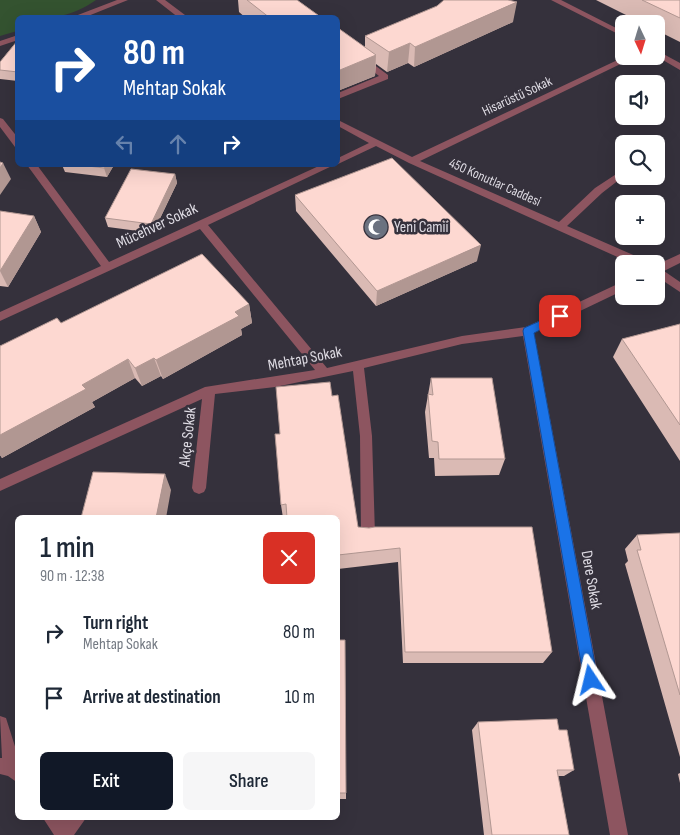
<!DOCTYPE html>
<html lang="en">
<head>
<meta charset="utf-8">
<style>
	body { margin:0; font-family:"Sofia Sans Condensed",sans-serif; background:#f6f6f7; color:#1f2937; height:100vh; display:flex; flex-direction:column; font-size:19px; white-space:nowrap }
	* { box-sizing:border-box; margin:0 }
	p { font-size:16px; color:#747a83 }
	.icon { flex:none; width:28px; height:28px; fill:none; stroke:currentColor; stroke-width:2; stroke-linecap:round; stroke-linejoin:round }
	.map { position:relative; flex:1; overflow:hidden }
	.side { position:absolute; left:15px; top:515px; width:325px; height:305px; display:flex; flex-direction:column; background:#fff; border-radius:8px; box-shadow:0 5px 20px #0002 }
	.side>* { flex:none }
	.banner { position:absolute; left:15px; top:15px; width:325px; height:152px; border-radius:8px; box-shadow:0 5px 20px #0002; background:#1a4fa0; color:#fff; overflow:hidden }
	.needle { width:32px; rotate:176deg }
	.tools { position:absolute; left:615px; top:15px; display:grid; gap:10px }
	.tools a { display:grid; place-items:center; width:50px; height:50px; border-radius:8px; background:#fff; box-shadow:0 5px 20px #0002; font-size:25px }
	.pin { position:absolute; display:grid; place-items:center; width:42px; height:42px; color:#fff; margin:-21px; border-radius:10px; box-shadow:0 2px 8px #0006 }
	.me { position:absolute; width:55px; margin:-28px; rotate:350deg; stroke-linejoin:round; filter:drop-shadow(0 0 4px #0008) }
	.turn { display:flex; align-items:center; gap:18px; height:105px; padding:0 25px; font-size:22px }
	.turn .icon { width:65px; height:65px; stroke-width:2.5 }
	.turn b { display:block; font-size:35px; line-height:42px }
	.lanes { display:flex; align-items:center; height:48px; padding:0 25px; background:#0003; justify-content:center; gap:25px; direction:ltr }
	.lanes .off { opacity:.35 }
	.round { display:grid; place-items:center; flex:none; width:52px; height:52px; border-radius:8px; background:#f6f6f7 }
	.overview { display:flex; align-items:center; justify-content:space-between; height:85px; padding:0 25px }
	h1 { font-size:30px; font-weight:600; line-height:38px }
	.primary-button { display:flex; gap:10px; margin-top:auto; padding:10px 25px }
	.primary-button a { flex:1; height:58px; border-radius:8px; background:#111827; color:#fff; font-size:20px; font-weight:600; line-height:58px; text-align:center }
	.primary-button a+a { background:#f6f6f7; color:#1f2937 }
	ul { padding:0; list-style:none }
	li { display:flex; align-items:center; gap:15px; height:65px; padding:0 25px }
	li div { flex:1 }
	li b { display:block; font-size:19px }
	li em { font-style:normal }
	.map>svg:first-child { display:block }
	.green { fill:#345330 }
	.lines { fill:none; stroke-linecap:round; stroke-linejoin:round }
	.minor { fill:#8d5560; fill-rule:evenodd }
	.wall { fill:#dabab4 }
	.shaded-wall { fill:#b19792 }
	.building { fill:#fdd8d1; stroke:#b19792 }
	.route { fill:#1a73e8; stroke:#114b97 }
	.labels { text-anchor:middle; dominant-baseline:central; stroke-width:5; stroke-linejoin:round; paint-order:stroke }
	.far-street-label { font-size:14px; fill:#dedbe3; stroke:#35313c }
	.street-label { font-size:16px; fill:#dedbe3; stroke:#35313c }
	.poi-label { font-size:16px; fill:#dedbe3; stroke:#35313c; text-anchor:start }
</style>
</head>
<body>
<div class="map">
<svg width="680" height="835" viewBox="0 0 680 835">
	<rect width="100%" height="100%" fill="#35313c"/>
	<path class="green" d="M0 0H96C69 19 49 18 18 18L17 31 0 36Z"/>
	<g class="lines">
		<path class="minor" d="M117 0H128L83 18H70Z
			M156 0H165L189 18H179Z
			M551 0H561L624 32V37Z
			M18 35V40L0 46V41Z
			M338 38 388 75V79L338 99V93L379 76 338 44Z
			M656 50 680 63V70L656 56Z
			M626 56H637L420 161 559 222 595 188 624 169V176L602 193 567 226 647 261 648 264H633L409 163 376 146 338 164V158L369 143 338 126V120L412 157Z
			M0 118 3 119 18 138V148L15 147 0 127Z
			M656 149H661L663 151 656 155Z
			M27 165H37L109 262 321 165H334L208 225 327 368 462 336 526 327 624 281V290L534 333 628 835H610L523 336 462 344 364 368 372 436 375 535 373 540 368 541 363 540 361 535 360 436 353 371 275 387 215 394 206 488 204 492 199 494 194 492 192 488 202 399 0 491V479L205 387 315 370 200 229 0 321V312L101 266Z
			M680 254V263L664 271 680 282V292L656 276V265Z
			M0 716 6 718 18 756V783L8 776 0 774V758H2Z
			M43 818H86L74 835H54Z"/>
	</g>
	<path class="wall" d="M238 0H297L322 18H246L239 12Z
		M596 0H680V42L656 30V24H644Z
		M513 22 414 67 408 63 387 72 376 64 375 76 340 90 338 88V28L365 48V36Z
		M18 40V81L0 79V62Z
		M62 165H114L107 177 65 172Z
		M175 174 177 183 153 233 108 227 105 218Z
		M295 195 477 261 376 306 296 211Z
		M0 211 34 216 41 232 8 287 0 286Z
		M249 304 252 323 241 329 242 335 163 379 161 376 142 386 135 378 92 402 95 407 2 458 0 455V346L61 323Z
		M680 324V461L613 357 622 339Z
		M431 378 505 459 499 475 435 476 434 458H429L425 412Z
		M332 396 358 527 369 528 375 527 552 652 543 663H403L398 562 338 569V518H283L281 505 280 434Z
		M680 533V757L625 564 628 561 625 549 637 535Z
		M338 640 346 793V799H338Z
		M478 722 559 730 574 770 564 776H558L569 835H484L472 730Z
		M680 773V783L678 774Z"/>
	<path class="shaded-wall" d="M517 2 513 22 414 67 415 47Z
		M410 43 408 63 387 72 389 52Z
		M376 55 375 76 340 90V70Z
		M3 163 11 179 0 195V168Z
		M106 165H114L107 177 104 168Z
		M175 174 177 183 153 233 151 224Z
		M34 216 41 232 8 287 0 271Z
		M481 245 477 261 376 306 377 291Z
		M249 304 252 323 241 329 242 335 163 379 156 360 235 312Z
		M154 358 161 376 142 386 135 368Z
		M128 359 135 378 92 402 95 407 2 458 0 455V435L82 385Z
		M165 474 171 490 166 518H156Z"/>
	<path class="building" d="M247 0H297L322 18H270Z
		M444 0H508L517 2 415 47 410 43 389 52 365 36 437 6Z
		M642 0H680V18Z
		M338 28 376 55 340 70 338 68Z
		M18 40V72L0 70V62Z
		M392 158 481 245 377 291 295 195Z
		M0 162 3 163 0 168Z
		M80 165H106L104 168Z
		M131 169 175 174 151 224 105 218Z
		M0 211 34 216 0 271Z
		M202 254 249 304 235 312 239 316 156 360 154 358 135 368 128 359 82 385 86 389 0 435V346L57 318 61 323Z
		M680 324V425L622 339Z
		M431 378H492L505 459H439L438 442 432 441 428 394 433 395Z
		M330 382 332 396 338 395 358 527 369 528 375 527H532L552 652H405L400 548 338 555V518H287L286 504 281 505 275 434H280L276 387Z
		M93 472 165 474 156 518H81Z
		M680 533V695L637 550H641L637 535Z
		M338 640H345L346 793H338Z
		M557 719 559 730H567L574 770H557L569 835H492L478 722Z"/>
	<path class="route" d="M560 312 565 316 564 318 534 333 598 680 596 685 591 687 586 685 584 680 523 331 524 328Z"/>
	<defs>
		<symbol id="mosque-disc" viewBox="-11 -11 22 22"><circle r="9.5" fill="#6b7280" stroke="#35313c"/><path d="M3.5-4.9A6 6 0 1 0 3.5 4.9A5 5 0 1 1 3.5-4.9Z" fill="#fff"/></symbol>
	</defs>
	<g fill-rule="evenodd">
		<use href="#mosque-disc" x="362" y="213" width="28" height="28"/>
	</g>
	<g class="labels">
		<g class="far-street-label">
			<text transform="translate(517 96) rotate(-25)">Hisarüstü Sokak</text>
			<text transform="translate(495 182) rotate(24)">450 Konutlar Caddesi</text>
		</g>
		<g class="street-label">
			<text transform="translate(157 226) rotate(-25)">Mücehver Sokak</text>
			<text transform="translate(305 359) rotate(-11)">Mehtap Sokak</text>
			<text transform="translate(188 437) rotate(-84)">Akçe Sokak</text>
			<text transform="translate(591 580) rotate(80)">Dere Sokak</text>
		</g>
		<g class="poi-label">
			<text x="394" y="227">Yeni Camii</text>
		</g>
	</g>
</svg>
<div class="tools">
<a><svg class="needle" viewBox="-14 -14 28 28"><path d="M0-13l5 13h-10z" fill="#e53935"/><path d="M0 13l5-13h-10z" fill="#747a83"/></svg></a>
<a><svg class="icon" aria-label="sound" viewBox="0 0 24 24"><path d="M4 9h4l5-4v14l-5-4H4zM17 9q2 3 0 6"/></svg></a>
<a><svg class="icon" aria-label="search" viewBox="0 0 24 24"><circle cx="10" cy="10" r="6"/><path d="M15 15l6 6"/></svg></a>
<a>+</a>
<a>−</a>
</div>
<div class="pin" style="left:560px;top:316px;background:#d93025"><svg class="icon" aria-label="arrive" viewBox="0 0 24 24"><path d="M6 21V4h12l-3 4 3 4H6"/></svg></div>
<svg class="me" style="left:591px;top:680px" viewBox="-20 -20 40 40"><path d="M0-17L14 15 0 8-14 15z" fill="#1a73e8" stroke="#fff" stroke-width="4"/></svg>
<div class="banner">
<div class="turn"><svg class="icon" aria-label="right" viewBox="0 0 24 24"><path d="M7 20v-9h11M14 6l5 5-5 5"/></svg><div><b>80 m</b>Mehtap Sokak</div></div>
<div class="lanes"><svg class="icon off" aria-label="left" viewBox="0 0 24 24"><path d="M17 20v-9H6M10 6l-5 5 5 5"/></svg><svg class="icon off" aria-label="ahead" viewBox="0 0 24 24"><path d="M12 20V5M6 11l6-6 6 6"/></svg><svg class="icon" aria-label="right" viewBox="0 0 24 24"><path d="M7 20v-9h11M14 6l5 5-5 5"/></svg></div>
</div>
<section class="side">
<div class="overview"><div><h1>1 min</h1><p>90 m · 12:38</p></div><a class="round" style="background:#d93025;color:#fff"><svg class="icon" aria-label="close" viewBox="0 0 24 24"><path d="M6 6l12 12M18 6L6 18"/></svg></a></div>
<ul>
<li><svg class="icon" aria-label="right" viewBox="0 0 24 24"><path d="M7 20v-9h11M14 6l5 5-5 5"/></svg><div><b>Turn right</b><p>Mehtap Sokak</p></div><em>80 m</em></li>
<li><svg class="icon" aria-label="arrive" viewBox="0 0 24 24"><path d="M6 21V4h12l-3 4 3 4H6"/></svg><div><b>Arrive at destination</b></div><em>10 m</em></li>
</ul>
<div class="primary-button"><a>Exit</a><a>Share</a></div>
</section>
</div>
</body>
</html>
